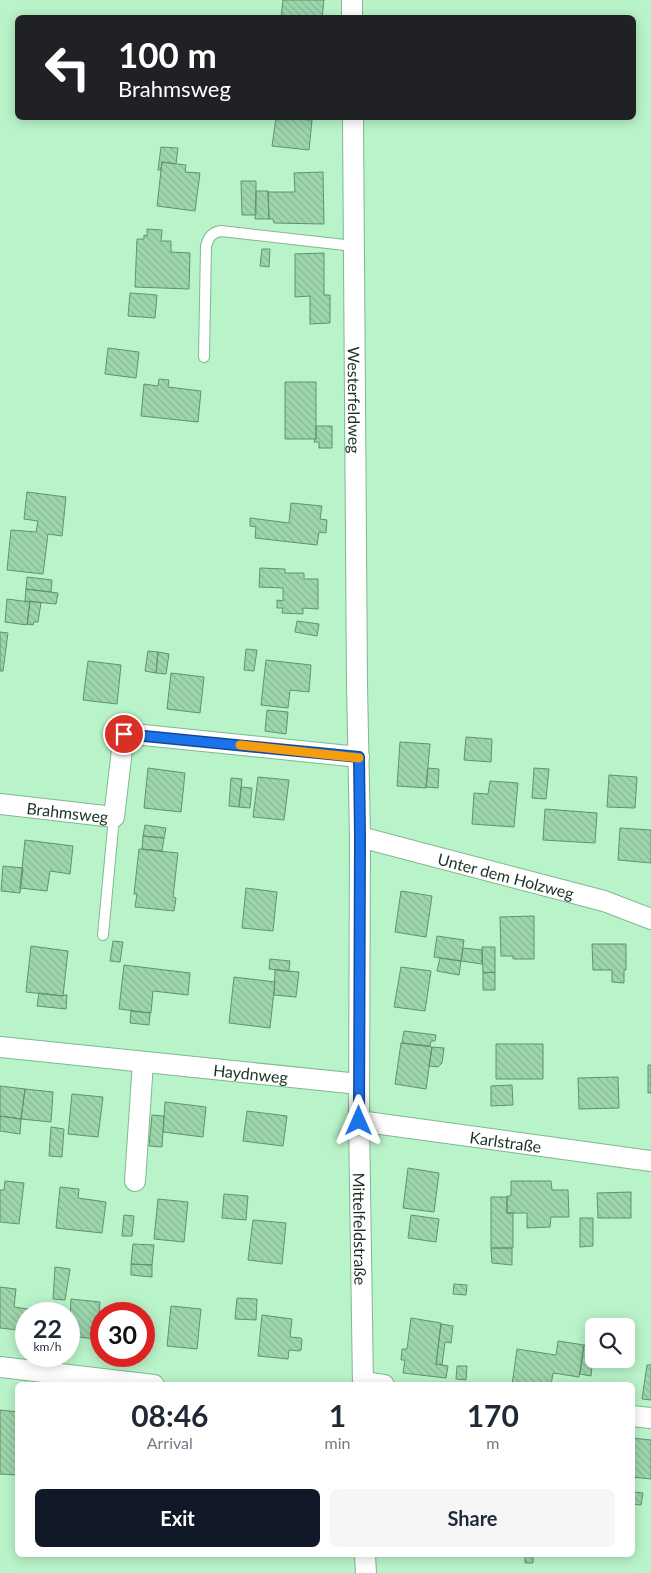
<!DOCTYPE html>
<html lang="en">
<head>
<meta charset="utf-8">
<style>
	body { margin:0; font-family:Lato,sans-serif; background:#f6f6f7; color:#1f2937; height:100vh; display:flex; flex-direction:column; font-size:19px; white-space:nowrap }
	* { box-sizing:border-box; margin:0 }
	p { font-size:16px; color:#747a83 }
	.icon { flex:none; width:28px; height:28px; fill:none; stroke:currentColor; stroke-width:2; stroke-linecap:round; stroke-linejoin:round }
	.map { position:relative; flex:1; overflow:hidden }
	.panel { position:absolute; left:15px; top:1382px; width:620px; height:175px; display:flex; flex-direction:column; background:#fff; border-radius:8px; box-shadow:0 2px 12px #0003 }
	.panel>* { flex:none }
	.banner { position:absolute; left:15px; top:15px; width:621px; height:105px; border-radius:8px; box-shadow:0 2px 12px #0003; background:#202124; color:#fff; overflow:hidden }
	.tools { position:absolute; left:585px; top:1318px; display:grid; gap:10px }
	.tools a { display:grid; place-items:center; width:50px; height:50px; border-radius:8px; background:#fff; box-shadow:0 2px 12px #0003; font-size:25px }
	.speed { position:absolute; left:15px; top:1302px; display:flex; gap:10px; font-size:25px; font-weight:700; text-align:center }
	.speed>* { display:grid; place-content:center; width:65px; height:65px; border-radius:50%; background:#fff; box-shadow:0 2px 12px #0003; line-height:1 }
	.speed small { font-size:12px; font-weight:400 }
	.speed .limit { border:8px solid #d22; background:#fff; color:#111 }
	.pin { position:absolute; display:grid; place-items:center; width:42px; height:42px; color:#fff; margin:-21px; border:2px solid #fff; border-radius:50%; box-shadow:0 1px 5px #0007 }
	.me { position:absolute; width:55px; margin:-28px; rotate:0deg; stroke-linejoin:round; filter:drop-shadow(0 0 4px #0008) }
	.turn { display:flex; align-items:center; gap:18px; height:105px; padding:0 20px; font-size:22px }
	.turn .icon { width:65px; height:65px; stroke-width:2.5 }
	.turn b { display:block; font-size:35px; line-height:42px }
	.eta { display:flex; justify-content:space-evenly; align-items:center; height:85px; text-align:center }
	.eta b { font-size:30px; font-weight:700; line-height:35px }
	.action { display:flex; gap:10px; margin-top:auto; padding:10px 20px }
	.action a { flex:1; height:58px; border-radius:8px; background:#111827; color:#fff; font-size:20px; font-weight:700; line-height:58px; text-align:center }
	.action a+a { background:#f6f6f7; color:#1f2937 }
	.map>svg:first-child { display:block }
	.building { fill:url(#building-back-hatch); stroke:#5d946e }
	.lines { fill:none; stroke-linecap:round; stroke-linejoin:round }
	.lane-casing { stroke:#80b890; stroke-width:12 }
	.street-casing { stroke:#80b890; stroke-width:22 }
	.lane { stroke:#fff; stroke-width:10 }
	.street { stroke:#fff; stroke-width:20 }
	.route-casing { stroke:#114b97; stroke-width:12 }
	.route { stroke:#1a73e8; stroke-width:9 }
	.slow { stroke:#f59e0b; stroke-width:9 }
	.labels { text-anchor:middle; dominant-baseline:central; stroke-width:4; stroke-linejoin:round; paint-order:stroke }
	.street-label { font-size:16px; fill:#1a3121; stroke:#cffddb }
</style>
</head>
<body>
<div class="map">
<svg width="651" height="1573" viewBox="0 0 651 1573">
	<defs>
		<pattern id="building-back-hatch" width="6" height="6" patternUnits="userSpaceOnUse" patternTransform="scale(1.25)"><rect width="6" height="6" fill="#9dd6ad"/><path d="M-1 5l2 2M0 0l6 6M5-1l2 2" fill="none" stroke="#87b895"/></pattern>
	</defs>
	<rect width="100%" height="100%" fill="#b9f3c9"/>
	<path class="building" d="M283 0H324L322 18H281Z
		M276 118 312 120 309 150 272 146Z
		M161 147 178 148 176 164 162 162 161 170H158Z
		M162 162 186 165 185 172 200 173 195 211 157 206Z
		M323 172 324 224 274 223 273 219H269L268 192H295L294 173Z
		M241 181H256V215H242Z
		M256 191H268L269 219H255Z
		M147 229 162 230 161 241H171V252L190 253 189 289 135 287 137 239H144V235L147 236Z
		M262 249H270L269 267 260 266Z
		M324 253V295H330V323L310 324V296L295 297V254Z
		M130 293 157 295 155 318 128 316Z
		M108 348 139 352 136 378 105 374Z
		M159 379 169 380 168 387 201 391 198 422 141 416 144 384 158 386Z
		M285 382H316V439H285Z
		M316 426H332V448H319V442H314L315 439H316Z
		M27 492 66 497 62 536 48 534 43 574 7 570 11 530 36 532 38 521 24 519Z
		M291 503 322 506 320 519 327 520 326 533 319 532 317 545 255 538 256 527 250 526V518L289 523Z
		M260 568 285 569V573H304V579H318V609L303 608V614L282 613 283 608H277V600L283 601V588L259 587Z
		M27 577 52 580 51 592 26 589Z
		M26 589 58 593 56 604 25 601Z
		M7 599 30 602 27 625 5 622Z
		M30 601 41 603 38 622H34L33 625 27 624Z
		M297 621 319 624 317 636 295 632Z
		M0 632 8 633 3 671H0Z
		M246 649 257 650 254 671 244 670Z
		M148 651 158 652 156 673 145 671Z
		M158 652 169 654 166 674 156 673Z
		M266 660 311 665 309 692 290 690 288 708 261 705Z
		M88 661 121 665 117 704 83 700Z
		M171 673 204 677 200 713 167 709Z
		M267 710 288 712 286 734 265 731Z
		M466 737 492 739 491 762 464 760Z
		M400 742 430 744 426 788 397 786Z
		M148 768 185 773 181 812 144 808Z
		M428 768 439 769 438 788 426 787Z
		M534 768 549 769 546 799 532 798Z
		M609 775 637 777 635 808 607 807Z
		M258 777 289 780 284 820 253 817Z
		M231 778 242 779 239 807 229 806Z
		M490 781 518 783 514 827 472 824 474 793 488 794Z
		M241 787 252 788 250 808 239 807Z
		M545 809 597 813 595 843 543 840Z
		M145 825 166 828 164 838 143 836Z
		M620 828 651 830V863L618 860Z
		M143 836 164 838 162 851 142 849Z
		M25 840 73 846 70 874 50 871 47 891 20 888Z
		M139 849 178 853 173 897 176 898 174 911 135 907 137 894H134Z
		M3 866 23 868 20 893 1 891Z
		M246 888 277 892 273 931 242 928Z
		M401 891 432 896 426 937 395 932Z
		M534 916V959H513V956H501L500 917Z
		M437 936 464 940 461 961 434 957Z
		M113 941 123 942 120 962 110 961Z
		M592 944H626V970H624V983L612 982V970H593Z
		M31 946 68 951 63 996 26 992Z
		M482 947H495V972L483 973Z
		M463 948 482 950V964L461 961Z
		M440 958 461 961 459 975 437 971Z
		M270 959 290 961 289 971 269 969Z
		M124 965 190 973 188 995 153 991 151 1013 119 1009Z
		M401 967 431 971 425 1011 394 1007Z
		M275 970 299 972 296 997 274 995Z
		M495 972V990H483V973Z
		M234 977 275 982 270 1028 229 1023Z
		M39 993 63 996 64 995H67L66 1009 37 1006Z
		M131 1011 150 1013 149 1025 130 1023Z
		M404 1031 436 1035 435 1041H431L430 1046 402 1043Z
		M401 1043 432 1047 426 1089 395 1084Z
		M496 1044H543V1079H496Z
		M432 1047 444 1048 442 1063 438 1067 429 1066Z
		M648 1065H651V1093H648Z
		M618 1077 619 1108 579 1109 578 1078Z
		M512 1085 513 1105 491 1106V1086Z
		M0 1086 25 1089 21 1119 0 1116Z
		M25 1089 53 1092 51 1122 21 1119Z
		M72 1094 103 1097 98 1137 68 1134Z
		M165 1102 206 1107 203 1137 163 1132Z
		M247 1111 287 1116 283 1146 243 1141Z
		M152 1115 164 1116 162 1147 149 1146Z
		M0 1116 21 1119 20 1134 0 1131Z
		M51 1127 64 1129 62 1157 49 1156Z
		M408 1168 439 1173 434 1212 403 1208Z
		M5 1181 24 1183 19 1224 0 1222V1190H4Z
		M511 1181H551L552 1190H568L569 1217H551L550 1227 527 1228V1213H507V1196H511Z
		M60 1187 79 1189 78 1198 106 1202 102 1233 56 1228Z
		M631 1192V1218H598L597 1193Z
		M224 1194 248 1196 246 1220 222 1218Z
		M491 1197H507V1213H513V1248H491Z
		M158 1199 188 1202 184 1242 154 1239Z
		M124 1215 134 1216 132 1236H122Z
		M411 1215 439 1219 436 1242 408 1238Z
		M580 1218H593V1246L580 1247Z
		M253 1220 286 1223 282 1264 248 1260Z
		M133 1244 154 1245 152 1265 131 1264Z
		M491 1248H512V1265L492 1263Z
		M131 1264 152 1265V1277L131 1275Z
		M55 1267 70 1269 65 1300 53 1299Z
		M454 1284 467 1285 466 1295 453 1294Z
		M0 1287 16 1289 14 1307 28 1309 27 1314H26V1331L0 1328Z
		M237 1298 257 1299 256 1320 235 1319Z
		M71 1299 100 1302 99 1315H101V1329H97L96 1339 69 1336Z
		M171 1306 201 1309 197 1349 167 1346Z
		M262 1315 292 1319 290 1337 301 1338 302 1340 301 1350 299 1351 289 1350 288 1359 258 1356Z
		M411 1318 441 1323 436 1364 448 1366 446 1378 403 1373 405 1360H401L402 1349H407Z
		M441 1324 453 1326 451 1343 445 1342 442 1365 436 1364Z
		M558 1341 584 1345 579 1377 553 1373 551 1385H512L517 1349 556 1355Z
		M584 1345 594 1346 591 1376 580 1374Z
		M647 1365H651V1400L642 1399Z
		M457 1366H467L466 1380 456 1379Z
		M0 1410 18 1412V1475L0 1474Z
		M632 1438 651 1440V1479L632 1477Z
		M634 1492 643 1493 641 1505 633 1504Z
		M525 1555H533V1563H525Z"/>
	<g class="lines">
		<defs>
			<path id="lane" d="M204 357 206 246C209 237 211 233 221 231L354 246
				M103 935 114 817"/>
			<g id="street">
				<path d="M352 0V18"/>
				<path id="s1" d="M353 118 357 684 360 837 359 1121 363 1385"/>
				<path id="s2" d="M0 804 114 817 124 733 359 757"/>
				<path id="s3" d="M360 837 604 901 651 919"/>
				<path id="s4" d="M0 1047 359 1084"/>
				<path id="s5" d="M359 1121 651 1161"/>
				<path d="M135 1181 143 1062"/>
				<path d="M0 1367 154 1385"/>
				<path d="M363 1382 384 1385"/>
				<path d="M632 1416 651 1418"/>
				<path d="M365 1555 366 1573"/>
			</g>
		</defs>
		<use href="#lane" class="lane-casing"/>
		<use href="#street" class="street-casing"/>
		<use href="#lane" class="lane"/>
		<use href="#street" class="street"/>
	</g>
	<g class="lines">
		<defs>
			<path id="route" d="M124 734 359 757 360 836 359 1121"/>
		</defs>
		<use href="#route" class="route-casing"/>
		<use href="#route" class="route"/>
		<path class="slow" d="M240 745 359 758"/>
	</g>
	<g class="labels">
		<g class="street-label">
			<text stroke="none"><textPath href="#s1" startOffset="282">Westerfeldweg</textPath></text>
			<text stroke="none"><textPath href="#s2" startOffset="68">Brahmsweg</textPath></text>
			<text stroke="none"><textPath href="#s3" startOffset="151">Unter dem Holzweg</textPath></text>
			<text stroke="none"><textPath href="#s4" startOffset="252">Haydnweg</textPath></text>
			<text stroke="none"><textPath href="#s5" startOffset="148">Karlstraße</textPath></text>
			<text stroke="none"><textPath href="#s1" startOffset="1111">Mittelfeldstraße</textPath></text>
		</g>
	</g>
</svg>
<div class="tools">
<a><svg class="icon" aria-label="search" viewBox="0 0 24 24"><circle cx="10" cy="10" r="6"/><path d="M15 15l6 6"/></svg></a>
</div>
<div class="speed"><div>22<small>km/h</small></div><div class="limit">30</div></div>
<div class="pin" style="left:124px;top:734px;background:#d93025"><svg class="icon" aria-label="arrive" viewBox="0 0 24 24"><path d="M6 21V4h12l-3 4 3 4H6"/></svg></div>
<svg class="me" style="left:359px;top:1121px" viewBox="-20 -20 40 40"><path d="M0-17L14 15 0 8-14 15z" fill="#1a73e8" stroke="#fff" stroke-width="4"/></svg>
<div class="banner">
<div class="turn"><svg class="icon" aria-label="left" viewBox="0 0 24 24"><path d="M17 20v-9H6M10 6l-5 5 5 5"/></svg><div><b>100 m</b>Brahmsweg</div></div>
</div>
<section class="panel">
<div class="eta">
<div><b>08:46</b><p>Arrival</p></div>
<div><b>1</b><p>min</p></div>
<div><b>170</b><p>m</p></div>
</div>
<div class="action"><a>Exit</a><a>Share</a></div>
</section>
</div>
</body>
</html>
